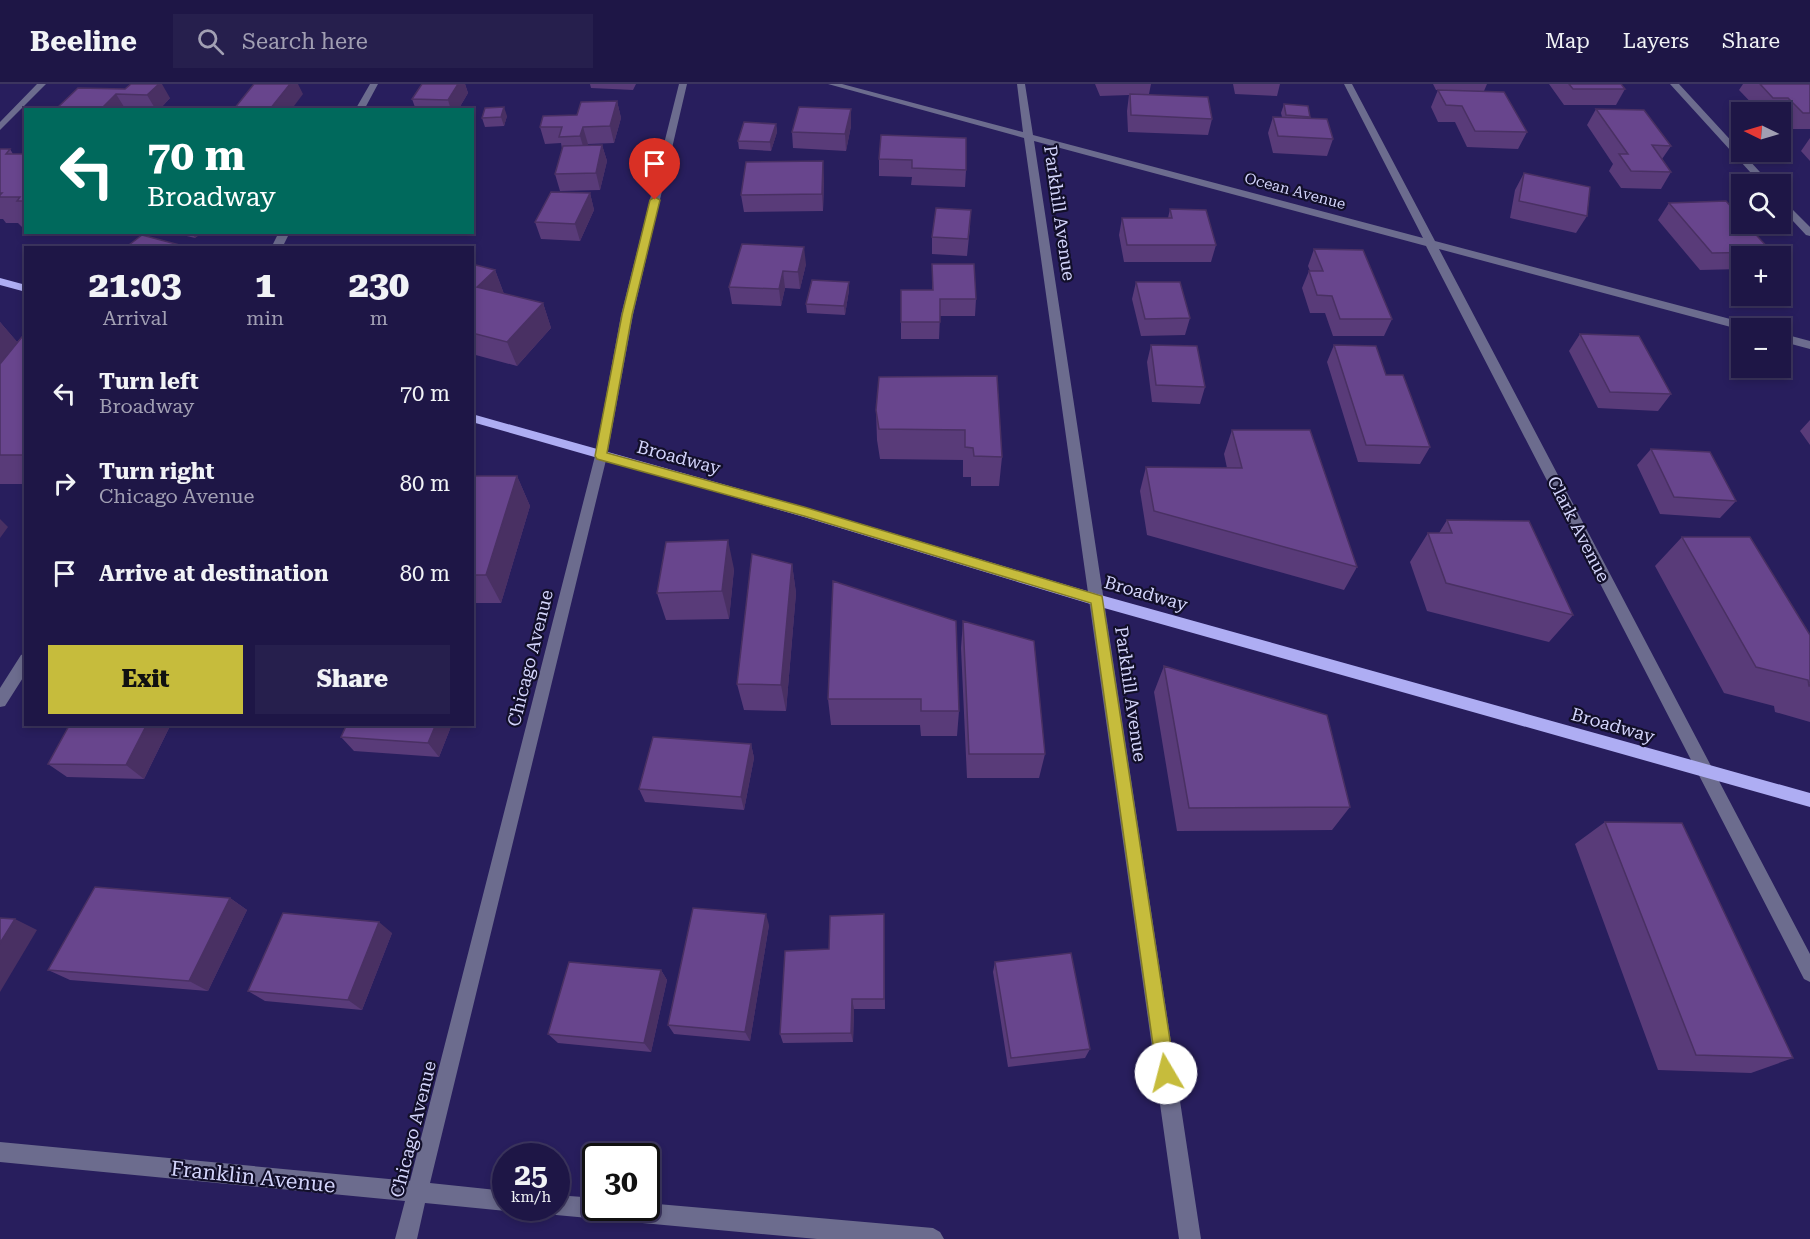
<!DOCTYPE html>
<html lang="en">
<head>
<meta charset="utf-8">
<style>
	body { margin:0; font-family:"Roboto Serif",serif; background:#261f4d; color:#f1f3f6; height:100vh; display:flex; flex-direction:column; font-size:22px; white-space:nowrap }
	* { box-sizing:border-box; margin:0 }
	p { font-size:20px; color:#a19fb3 }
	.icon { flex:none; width:33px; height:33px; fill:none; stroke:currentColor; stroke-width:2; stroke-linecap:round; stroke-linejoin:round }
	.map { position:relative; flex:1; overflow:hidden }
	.side { position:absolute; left:24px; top:162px; width:450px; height:480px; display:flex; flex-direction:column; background:#1e1646; border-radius:0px; box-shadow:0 3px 9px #0003,0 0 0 2px #3c355f }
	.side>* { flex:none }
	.top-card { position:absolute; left:24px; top:24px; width:450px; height:126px; border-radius:0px; box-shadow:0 3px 9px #0003,0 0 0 2px #3c355f; background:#00695c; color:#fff; overflow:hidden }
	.needle { width:39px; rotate:275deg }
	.buttons { position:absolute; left:1731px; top:18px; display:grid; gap:12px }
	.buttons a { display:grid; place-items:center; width:60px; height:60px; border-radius:0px; background:#1e1646; box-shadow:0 3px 9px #0003,0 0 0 2px #3c355f; font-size:30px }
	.speed { position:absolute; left:492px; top:1059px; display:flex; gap:12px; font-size:30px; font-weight:700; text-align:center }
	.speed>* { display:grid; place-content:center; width:78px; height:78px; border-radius:50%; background:#1e1646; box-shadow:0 3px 9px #0003,0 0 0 2px #3c355f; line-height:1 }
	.speed small { font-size:15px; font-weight:400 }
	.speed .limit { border:3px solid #111; border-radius:9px; background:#fff; color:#111 }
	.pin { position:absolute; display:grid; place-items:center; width:51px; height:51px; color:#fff; margin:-62px -26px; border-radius:50% 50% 50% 0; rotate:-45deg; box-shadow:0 0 6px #0007 }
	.pin .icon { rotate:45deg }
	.me { position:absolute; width:66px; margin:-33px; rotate:352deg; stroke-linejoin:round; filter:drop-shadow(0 0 4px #0008) }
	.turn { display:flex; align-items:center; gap:21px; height:126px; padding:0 24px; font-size:27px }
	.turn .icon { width:78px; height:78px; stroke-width:2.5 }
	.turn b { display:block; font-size:42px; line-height:51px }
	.eta { display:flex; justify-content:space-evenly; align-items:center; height:102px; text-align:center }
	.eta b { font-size:36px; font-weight:800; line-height:42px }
	.cta { display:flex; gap:12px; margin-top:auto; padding:12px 24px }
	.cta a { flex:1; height:69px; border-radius:0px; background:#c6bc3c; color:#111; font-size:24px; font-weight:800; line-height:69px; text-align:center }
	.cta a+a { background:#261f4d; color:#f1f3f6 }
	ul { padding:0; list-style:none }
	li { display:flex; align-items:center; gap:18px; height:90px; padding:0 24px }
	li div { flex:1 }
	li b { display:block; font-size:22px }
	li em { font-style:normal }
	header { display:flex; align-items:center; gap:36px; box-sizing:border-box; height:84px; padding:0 30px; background:#1e1646; border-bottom:2px solid #3c355f }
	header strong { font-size:28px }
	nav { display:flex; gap:33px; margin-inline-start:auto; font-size:21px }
	.search { width:420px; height:54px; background:#261f4d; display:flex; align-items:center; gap:15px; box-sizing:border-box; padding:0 21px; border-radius:0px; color:#a19fb3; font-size:22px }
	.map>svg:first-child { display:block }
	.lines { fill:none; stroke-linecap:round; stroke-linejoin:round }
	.minor { fill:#6c6c8e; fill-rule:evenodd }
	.major { fill:#aeadf3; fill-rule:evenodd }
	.wall { fill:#593b79 }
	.shaded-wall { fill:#493063 }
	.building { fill:#68458d; stroke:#493063; stroke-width:1.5 }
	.route { fill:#c6bc3c; stroke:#817a27; stroke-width:1.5 }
	.labels { text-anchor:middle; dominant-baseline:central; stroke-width:4.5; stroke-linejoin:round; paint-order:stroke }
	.far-street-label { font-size:15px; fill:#d3d4fb; stroke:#120f2a }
	.street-label { font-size:18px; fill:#d3d4fb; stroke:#120f2a }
	.near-street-label { font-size:21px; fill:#d3d4fb; stroke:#120f2a }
</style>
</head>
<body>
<header>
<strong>Beeline</strong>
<div class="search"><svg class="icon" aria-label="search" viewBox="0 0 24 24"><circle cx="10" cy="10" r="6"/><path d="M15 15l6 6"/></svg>Search here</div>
<nav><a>Map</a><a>Layers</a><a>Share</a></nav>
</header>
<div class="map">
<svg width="1810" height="1155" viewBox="0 0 1810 1155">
	<rect width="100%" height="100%" fill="#281e5d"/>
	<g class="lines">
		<path class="minor" d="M37 0H46L0 46V38Z
			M370 0H378L364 26H355Z
			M679 0H687L633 231 607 372 430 1099 506 1107V1124H513L506 1127 425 1119 417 1155H395L405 1117 0 1078V1058L410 1097 595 372 621 231Z
			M828 0H842L1023 48 1017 0H1025L1033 51 1423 154 1344 0H1352L1435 157 1753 241 1754 244 1742 246 1439 165 1810 870V898L1804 895 1426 162 1034 57 1201 1155H1179L1024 54Z
			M1670 0H1679L1771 100H1761Z
			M1780 113 1810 143V152L1806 151 1780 123Z
			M279 148H290L282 164H271Z
			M1780 249 1810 257V265L1780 257Z
			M26 569V589L5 622 0 623V604L21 571Z
			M556 1111 596 1114V1124H646V1119L933 1144 940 1148 944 1155H817L556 1131 549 1128 547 1124H556Z"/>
		<path class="major" d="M0 194 26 201V208L0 201Z
			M472 330 804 423 1097 510 1810 709V723L1097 522 804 433 472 338Z"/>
	</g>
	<path class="wall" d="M422 0H465L468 9 458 26H416L412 15Z
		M590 0H636L633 6 591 4Z
		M1095 0H1151L1149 10H1136L1212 35 1208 51 1128 48 1127 27 1129 11 1100 12Z
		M1233 0H1280L1277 12 1235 10Z
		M1433 0H1487L1484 7 1527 48 1518 65 1467 63 1455 38H1438L1431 23 1438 6H1436Z
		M1549 0H1621L1625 5 1616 21H1564Z
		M1743 0H1810V45H1791L1780 34V28H1760L1739 6Z
		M125 5 170 14 159 26H55Z
		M617 17 621 34 614 59 588 60 587 61H602L607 77 600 106 560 107 555 90 562 65 561 59 545 60 540 43Z
		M1284 20 1310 33 1309 34 1333 55 1327 72 1273 69 1268 49 1273 33H1282L1281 29Z
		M1596 25 1671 62 1662 75 1671 88 1661 105 1621 104 1609 87 1613 80 1587 41Z
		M507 32 504 42 485 43 482 34Z
		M776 40 777 48 771 67 739 65 738 57Z
		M851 42 846 67 793 64 792 48Z
		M881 51 966 86 965 103 911 101 912 93 879 92V75Z
		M1810 54V77L1801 67Z
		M0 65H10L13 70H26V143H22L18 139H6L3 135H0Z
		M1524 89 1587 132 1576 149 1510 134 1515 106Z
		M824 94 823 127 744 128 741 111Z
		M590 109 594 126 580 157 541 155 535 138Z
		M1669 119 1772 168 1768 172H1742V185L1700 186 1658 136Z
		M1170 125 1216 161 1211 178H1124L1119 151 1122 134H1168Z
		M970 143 967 172 932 170V153Z
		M170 148H203L195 154Z
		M1314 165 1392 235 1384 252H1333L1325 229H1310L1302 204 1309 187H1310L1308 182Z
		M472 180 495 186 504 210 543 219 551 244 517 282 472 270Z
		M806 180 800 205 785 204 781 222 732 220 729 203Z
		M932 180 976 215 975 232H940L939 255H901V206H932Z
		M1136 198 1190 234 1185 251 1141 252 1132 215Z
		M849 206 845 231 807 229 806 220Z
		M0 238 17 258 26 248V400H0Z
		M1580 250 1671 310 1658 327 1598 324 1569 267Z
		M1151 261 1205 303 1200 320 1152 318 1147 278Z
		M1334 261 1430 363 1420 380 1358 378 1327 278Z
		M997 292 1002 373 999 402H971V393H963V376L880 375 877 356 876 326Z
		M1810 336V361L1800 347Z
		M1232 346 1357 483 1344 506 1147 451 1140 407 1146 383 1227 384 1224 370Z
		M1651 365 1736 417 1720 434 1660 430 1637 381Z
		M472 392H517L530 422 501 519H472Z
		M1447 436 1573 531 1549 558 1427 527 1410 478 1428 449H1439Z
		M1682 453 1810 551V638L1775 628 1774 622 1724 609 1655 482Z
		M792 480 796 509 786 627 744 626 737 600Z
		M734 485 729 535 666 536 657 509Z
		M833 497 959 627 957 652H921L920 641H831L828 615Z
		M963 537 1045 670 1039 694H967L961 564Z
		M1164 582 1350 723 1332 746 1177 747 1154 608Z
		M70 640H171L144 695 67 693 48 680Z
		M452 640 439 673 354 667 341 653Z
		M751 660 754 674 744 726 645 718 639 705Z
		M1605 738 1793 974 1751 989 1658 986 1575 760Z
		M230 814 247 826 208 907 70 896 48 886Z
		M884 830 885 925H854L853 958 783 959 780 950 829 865Z
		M769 841 750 957 674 950 668 941Z
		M392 849 362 926 265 917 248 907Z
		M995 878 1090 965 1085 974 1008 983 993 888Z
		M661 886 667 896 651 968 558 959 548 950Z"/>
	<path class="shaded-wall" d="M159 0H162L170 14 159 26H156L147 11Z
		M290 0H298L303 10 291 26 270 25Z
		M458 0H465L468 9 458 26H451L448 16Z
		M116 10 126 26H100Z
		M617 17 621 34 614 59 610 42Z
		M504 23 507 32 504 42 501 33Z
		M851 25V42L846 67 845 50Z
		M776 40 777 48 771 67 770 58Z
		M583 43 588 60 585 69 580 52Z
		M602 61 607 77 600 106 596 89Z
		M823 77 824 94 823 127 822 110Z
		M590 109 594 126 580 157 575 140Z
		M192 148H203L195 154Z
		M804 163 806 180 800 205 798 188Z
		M495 186 504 210 477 203Z
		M783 187 785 204 781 222 779 205Z
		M849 198V206L845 231 844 222Z
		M543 219 551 244 517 282 507 258Z
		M0 238 26 268 0 302Z
		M517 392 530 422 501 519 486 491Z
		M0 435 8 443 0 454Z
		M728 456 734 485 729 535 722 507Z
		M792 480 796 509 786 627 781 601Z
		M147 640H171L144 695 126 681Z
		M436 640H452L439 673 428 659Z
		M751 660 754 674 744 726 741 713Z
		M230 814 247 826 208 907 189 897Z
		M766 830 769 841 750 957 745 948Z
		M15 835 37 846 0 908V859Z
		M379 838 392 849 362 926 348 916Z
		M661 886 667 896 651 968 644 959Z
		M852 915 854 925 853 958 851 949Z"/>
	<path class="building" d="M131 0H159L147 11 116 10 100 26H55L78 4 125 5Z
		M254 0H290L270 25H234Z
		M422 0H458L448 16 412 15Z
		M1569 0H1621L1625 5H1573Z
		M1760 0H1810V29H1803L1788 14H1773Z
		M1438 6 1504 8 1527 48 1475 47 1462 22 1446 21Z
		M1130 10 1208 13 1212 35 1131 31Z
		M617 17 610 42 583 43 580 52 559 53 562 43H540L543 32 577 31 581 18Z
		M1284 20 1308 22 1310 33 1286 31Z
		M504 23 501 33 482 34 485 24Z
		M799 23 851 25 845 50 792 48Z
		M1596 25 1644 26 1671 62 1652 61 1671 88 1631 87 1619 70H1628Z
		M1273 33 1327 35 1333 55 1278 52Z
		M744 38 776 40 770 58 738 57Z
		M881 51 966 54V86L912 84V76L879 75Z
		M602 61 596 89 555 90 563 62Z
		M0 65H10L6 70H26V117H17L20 113H0V111L2 109H0Z
		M823 77 822 110 741 111 746 78Z
		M1524 89 1590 103 1587 132 1519 117Z
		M551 108 590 109 575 140 535 138Z
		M1726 117 1742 135V140H1746L1772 168 1712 169 1669 119Z
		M936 124 971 126 968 155 932 153Z
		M1170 125 1206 126 1216 161H1127L1122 134H1172Z
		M142 151 187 163 125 164Z
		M742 160 804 163 798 188 783 187 779 205 729 203Z
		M1314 165 1363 166 1392 235H1340L1332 212 1317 211 1309 187H1323Z
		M472 180 495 186 477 203 543 219 507 258 472 249Z
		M932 180H974L976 215H940V238H901V206H933Z
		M812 196 849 198 844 222 806 220Z
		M1136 198H1180L1190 234 1145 235Z
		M26 248V371H0V280Z
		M1580 250 1639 252 1671 310 1610 308Z
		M1151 261 1197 262 1205 303 1156 301Z
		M1334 261 1376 262 1386 291H1403L1430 363 1366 361Z
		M997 292 1002 373 974 372 973 364 965 363V346L879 345 876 326 879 293Z
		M1232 346H1310L1357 483 1154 427 1146 383 1242 384Z
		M1651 365 1710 368 1736 417 1674 413Z
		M472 392H517L486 491H472Z
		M1447 436 1529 437 1573 531 1446 499 1428 449H1452Z
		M1682 453H1750L1810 551V602H1809L1808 596 1756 583Z
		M728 456 722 507 657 509 666 458Z
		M752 470 792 480 781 601 737 600Z
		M833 497 956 537 959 627H921V615H828Z
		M963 537 1034 557 1045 670H969Z
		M1164 582 1327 631 1350 723 1189 724Z
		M70 640H147L126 681 48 680Z
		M347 640H436L428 659 341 653Z
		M653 653 751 660 741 713 639 705Z
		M1605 738 1682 739 1793 974 1696 971Z
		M95 803 230 814 189 897 48 886Z
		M693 824 766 830 745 948 668 941Z
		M283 829 379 838 348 916 248 907Z
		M884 830V915H852L851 949 780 950 785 867 829 865 830 832Z
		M0 834 15 835 0 859Z
		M1071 869 1090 965 1011 974 995 878Z
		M569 878 661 886 644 959 548 950Z"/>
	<path class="route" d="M655 113 660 116 632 231 607 369 804 423 1102 512 1175 989 1172 995 1166 998 1160 995 1157 989 1091 519 804 432 597 375 595 372 622 231 650 116Z"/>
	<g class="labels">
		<g class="far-street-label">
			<text transform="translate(1295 107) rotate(15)">Ocean Avenue</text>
		</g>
		<g class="street-label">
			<text transform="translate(1060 129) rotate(82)">Parkhill Avenue</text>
			<text transform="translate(679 373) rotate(15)">Broadway</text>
			<text transform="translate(1579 445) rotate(63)">Clark Avenue</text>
			<text transform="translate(1146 509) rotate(16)">Broadway</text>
			<text transform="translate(530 574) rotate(-76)">Chicago Avenue</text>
			<text transform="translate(1131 610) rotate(82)">Parkhill Avenue</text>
			<text transform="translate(1613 641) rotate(16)">Broadway</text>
			<text transform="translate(413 1045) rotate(-76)">Chicago Avenue</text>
		</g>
		<g class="near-street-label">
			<text transform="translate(253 1093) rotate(6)">Franklin Avenue</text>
		</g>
	</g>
</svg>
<div class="buttons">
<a><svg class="needle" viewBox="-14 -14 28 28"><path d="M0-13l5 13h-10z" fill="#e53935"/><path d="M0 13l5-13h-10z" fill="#a19fb3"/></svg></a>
<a><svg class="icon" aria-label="search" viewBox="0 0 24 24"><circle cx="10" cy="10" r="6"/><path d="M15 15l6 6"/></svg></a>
<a>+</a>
<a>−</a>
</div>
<div class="speed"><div>25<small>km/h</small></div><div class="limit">30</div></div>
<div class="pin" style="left:655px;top:116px;background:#d93025"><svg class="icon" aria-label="arrive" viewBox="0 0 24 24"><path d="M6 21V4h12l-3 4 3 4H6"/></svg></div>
<svg class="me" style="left:1166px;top:989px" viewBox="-20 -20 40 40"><circle r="19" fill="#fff"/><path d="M0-13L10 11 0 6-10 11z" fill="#c6bc3c"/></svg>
<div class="top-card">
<div class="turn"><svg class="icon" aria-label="left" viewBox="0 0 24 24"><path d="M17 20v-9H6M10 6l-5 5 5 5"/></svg><div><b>70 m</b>Broadway</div></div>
</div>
<section class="side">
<div class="eta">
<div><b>21:03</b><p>Arrival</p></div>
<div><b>1</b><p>min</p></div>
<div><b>230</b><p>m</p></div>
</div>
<ul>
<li><svg class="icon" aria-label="left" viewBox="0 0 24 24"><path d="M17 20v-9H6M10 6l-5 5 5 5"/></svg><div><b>Turn left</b><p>Broadway</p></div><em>70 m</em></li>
<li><svg class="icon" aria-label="right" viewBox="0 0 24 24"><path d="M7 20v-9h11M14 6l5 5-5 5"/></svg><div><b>Turn right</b><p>Chicago Avenue</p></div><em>80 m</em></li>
<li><svg class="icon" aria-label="arrive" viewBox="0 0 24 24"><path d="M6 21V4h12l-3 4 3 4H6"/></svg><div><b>Arrive at destination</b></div><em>80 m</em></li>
</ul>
<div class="cta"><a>Exit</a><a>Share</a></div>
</section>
</div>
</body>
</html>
